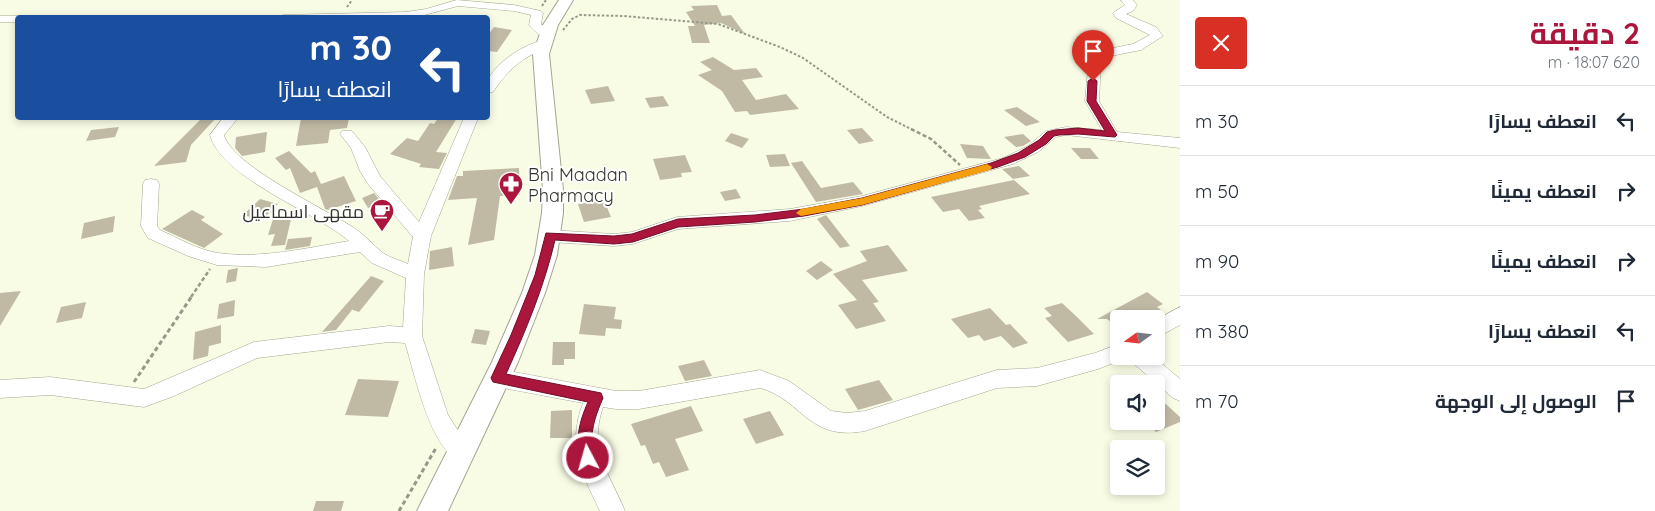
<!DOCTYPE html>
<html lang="ar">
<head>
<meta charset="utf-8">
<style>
	body { margin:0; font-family:Quicksand,Cairo,sans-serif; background:#f2f2f3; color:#1f2937; direction:rtl; height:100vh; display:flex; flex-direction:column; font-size:19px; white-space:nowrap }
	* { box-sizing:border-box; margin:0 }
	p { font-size:16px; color:#747a83 }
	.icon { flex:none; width:28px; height:28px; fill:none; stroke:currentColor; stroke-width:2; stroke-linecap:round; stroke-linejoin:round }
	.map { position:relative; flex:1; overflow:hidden; direction:ltr }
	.side { display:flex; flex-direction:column; background:#fff; width:475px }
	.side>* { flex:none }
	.guide { position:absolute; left:15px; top:15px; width:475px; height:105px; border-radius:5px; box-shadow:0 2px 8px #0003; direction:rtl; background:#1a4fa0; color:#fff; overflow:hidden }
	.needle { width:32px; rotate:255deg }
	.fabs { position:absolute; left:1110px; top:310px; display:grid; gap:10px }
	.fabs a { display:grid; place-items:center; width:55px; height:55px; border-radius:5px; background:#fff; box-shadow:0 2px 8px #0003; font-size:25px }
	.pin { position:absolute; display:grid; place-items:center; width:42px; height:42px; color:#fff; margin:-51px -21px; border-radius:50% 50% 50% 0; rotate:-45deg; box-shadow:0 0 5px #0007 }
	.pin .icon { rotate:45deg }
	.me { position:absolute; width:55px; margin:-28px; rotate:354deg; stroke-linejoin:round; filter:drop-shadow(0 0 4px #0008) }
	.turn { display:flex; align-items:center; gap:18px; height:105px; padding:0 15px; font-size:22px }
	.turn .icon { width:65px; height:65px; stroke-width:2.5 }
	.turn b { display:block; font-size:35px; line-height:42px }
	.round { display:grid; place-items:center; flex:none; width:52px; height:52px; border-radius:5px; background:#f2f2f3 }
	.head { display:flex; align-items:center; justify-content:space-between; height:85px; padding:0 15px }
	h1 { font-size:30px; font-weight:700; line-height:38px; color:#ab163c }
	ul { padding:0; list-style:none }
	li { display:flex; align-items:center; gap:15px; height:70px; padding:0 15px; border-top:1px solid #e0e1e3 }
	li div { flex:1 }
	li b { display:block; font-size:19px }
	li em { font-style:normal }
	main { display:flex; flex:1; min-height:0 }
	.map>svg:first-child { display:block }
	.building { fill:#c0baa5 }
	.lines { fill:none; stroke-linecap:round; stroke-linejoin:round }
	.minor-casing { stroke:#a3a590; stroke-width:1 }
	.major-casing { stroke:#a3a590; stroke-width:2 }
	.path-far2 { stroke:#969889; stroke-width:2; stroke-dasharray:2.5 2; stroke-linecap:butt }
	.path-far1 { stroke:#969889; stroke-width:2.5; stroke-dasharray:4 2.5; stroke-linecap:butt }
	.path { stroke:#969889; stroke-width:3; stroke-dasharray:4.5 3; stroke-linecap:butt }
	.minor { fill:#fff; fill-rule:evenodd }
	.major { fill:#fff; fill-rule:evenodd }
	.route { fill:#ab163c; stroke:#6f0e27 }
	.slow { fill:#f59e0b }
	.labels { text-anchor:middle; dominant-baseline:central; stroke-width:4; stroke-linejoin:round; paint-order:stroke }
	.poi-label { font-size:18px; fill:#32332b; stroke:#fff; text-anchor:start }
</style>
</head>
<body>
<main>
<section class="side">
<div class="head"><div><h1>2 دقيقة</h1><p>620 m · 18:07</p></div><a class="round" style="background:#d93025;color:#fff"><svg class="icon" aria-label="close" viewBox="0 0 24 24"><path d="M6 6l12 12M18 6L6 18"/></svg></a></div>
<ul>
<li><svg class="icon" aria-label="left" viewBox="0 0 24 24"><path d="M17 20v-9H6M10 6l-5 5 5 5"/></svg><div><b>انعطف يسارًا</b></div><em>30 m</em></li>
<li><svg class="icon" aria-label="right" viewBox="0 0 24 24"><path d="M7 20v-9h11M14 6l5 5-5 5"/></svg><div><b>انعطف يمينًا</b></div><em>50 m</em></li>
<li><svg class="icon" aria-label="right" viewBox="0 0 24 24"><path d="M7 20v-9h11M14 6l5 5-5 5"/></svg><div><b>انعطف يمينًا</b></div><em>90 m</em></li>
<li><svg class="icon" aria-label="left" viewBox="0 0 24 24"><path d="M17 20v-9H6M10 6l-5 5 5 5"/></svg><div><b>انعطف يسارًا</b></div><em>380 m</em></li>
<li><svg class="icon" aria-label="arrive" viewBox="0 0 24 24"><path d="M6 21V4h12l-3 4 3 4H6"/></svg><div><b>الوصول إلى الوجهة</b></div><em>70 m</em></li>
</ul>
</section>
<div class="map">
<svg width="1180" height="511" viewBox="0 0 1180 511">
	<rect width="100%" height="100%" fill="#f9fce5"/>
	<path class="building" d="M717 5 722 16 731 15 745 34 721 23 704 25 710 43H692L688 26H695L686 12 694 10 691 6Z
		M494 27 512 30 497 52 488 51V35Z
		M713 57 734 70 756 68 763 77 742 80 756 100 786 94 799 109 750 115 747 111 735 112 722 91 698 75 712 70 700 62Z
		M608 86 615 101 591 104 585 90Z
		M663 96 669 106 650 108 645 98Z
		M1017 107 1040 122 1026 126 1004 110Z
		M202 118H216L191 145 186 162 154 166Z
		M301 118H349L347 128 330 130 328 143 296 146Z
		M438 118H457L436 152 447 153 439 169 419 167 421 164 390 154 407 138 418 141 430 123 434 124Z
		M119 127 115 137 86 141 91 130Z
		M862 128 874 141 859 144 847 130Z
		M267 132 265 152 242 156 235 148 236 137Z
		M731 133 749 139 742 148 725 141Z
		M1023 134 1031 141 1023 146 1016 147 1004 137Z
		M960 144 983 146 991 159 967 158Z
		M1071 148H1090L1099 159H1081Z
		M289 151 311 173 315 171 321 184 344 176 356 201 328 210 325 209 317 187 300 193 290 168 286 170 275 158Z
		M785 154 790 166 770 167 766 155Z
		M685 155 692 172 681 173 682 177 660 180 653 159Z
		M802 161 821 188 853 182 863 194 816 202 791 163Z
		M1019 166 1030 176 1013 179 1002 169Z
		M519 168 520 195 500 196 494 240 468 245 477 198 448 200 457 176H463V171Z
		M1014 180 1030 194 979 206 982 209 978 210 985 218 969 221 959 209 943 212 931 197Z
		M736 189 741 198 725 201 720 192Z
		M374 193 382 203 368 208 362 198Z
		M260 199 278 204 262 220 243 215Z
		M604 200 611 217 584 222 578 204Z
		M192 210 205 217 201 220 223 234 204 248 162 229Z
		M292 215 285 245 271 246 275 234 268 235 274 216Z
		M826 215 850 246 840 248 817 219Z
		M115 216 113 232 81 239 84 223Z
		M312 237 310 246 285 250 288 239Z
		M888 245 908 271 862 280 879 302 873 303 886 321 856 329 838 305 857 300 833 274 867 261 860 251Z
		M452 247 454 266 429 270 430 251Z
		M821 261 833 270 817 280 806 271Z
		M238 268 236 281 226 283 228 270Z
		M371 276 384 281 359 312 350 309 352 310 336 330 322 332Z
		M21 291 0 326V293Z
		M1147 292 1163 304 1157 307 1165 313 1155 319H1119V328L1107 319H1097Z
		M235 300 234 316 217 319 219 304Z
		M86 302 82 318 56 323 61 307Z
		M1062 303 1076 316 1094 334 1068 342 1045 318 1052 316 1044 308Z
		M584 304 616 307 614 319 622 320 621 329 606 328 605 336 579 334Z
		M990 308 1006 325 1010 324 1028 343 1013 348 1001 336 984 341 979 335 968 338 951 319Z
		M221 325V343L209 346 208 356 193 360 195 332Z
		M475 329 490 331 486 345 471 343Z
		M553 342H575V359H564V365H552Z
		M704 360 712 376 685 381 678 366Z
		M358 379 399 381 388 417 345 415Z
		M879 380 893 400 858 410 845 389Z
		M1156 395 1180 417V422L1156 432 1145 421H1156Z
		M691 406 703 431 675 439 689 470 666 477 659 462 653 464 645 445 641 446 631 424Z
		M572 410V438H550L551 411Z
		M770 411 784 435 756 444 743 419Z
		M316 501H344L341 511H313Z"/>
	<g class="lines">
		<defs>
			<path id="minor" d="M457 0 514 5 541 11 543 13 541 24 551 33 545 37C539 35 533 30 529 25L531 15 514 11 458 6 413 18H278L283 15 406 12 426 9Z
				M1121 0H1133L1137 5 1133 11 1126 14 1156 27 1163 36 1141 50 1106 57 1101 60 1099 101 1117 132 1180 138V148L1066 135 1056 137 1038 152 1013 164 862 206 790 221 678 229 633 244 614 246 550 242 544 240 541 236 544 232 550 230 614 234 632 232 677 217 790 209 862 196 1003 158 1028 146 1046 131 1066 127 1102 130 1085 101 1089 59 1098 51 1133 44 1150 35 1116 18 1113 13 1125 5Z
				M0 16H18L23 18H18V22H0Z
				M543 40 549 44 547 47C521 59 509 68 493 92L488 93C488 88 486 82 489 78 499 60 524 45 543 40Z
				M223 118H238L224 135C232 166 326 209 354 228 365 235 373 245 383 253 390 258 400 260 408 264L413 237 368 184 360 171 351 148 340 134 342 131H352L365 147 380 176 419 222 464 118H478L431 236 424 274 422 336 448 415 472 452 469 459 461 462C430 450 415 374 405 343L389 342 257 358 174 396 144 407 50 395 0 398V380L50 377 144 389 254 342 389 326 403 327 406 278 372 263 360 252 266 267 217 265 188 256 148 238 141 226 143 184 145 180 151 179 157 180 159 184 157 226 160 230C178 238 198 250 218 253 261 259 306 248 349 241 317 213 220 177 210 135Z
				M1180 307V325L1156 338V320Z
				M1119 344V356H1127L1126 358 1098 369 1037 386 997 388 865 431C808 442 802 399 760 388L639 409H616L603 407C588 451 609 472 625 511H600C581 472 567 446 583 403L498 387 491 384 488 378 491 372 498 369 616 391H639L760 370 789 381 831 411 847 413 865 411 997 370 1037 368 1095 353Z
				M1129 356H1153L1180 379V401L1173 398 1132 362Z"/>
			<path id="major" d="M559 0H573L558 25 549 54 563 190V213L557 255 545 293 518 362 448 511H417L492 362 522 293 535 255 542 213 543 190 533 54 543 25Z"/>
		</defs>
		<use href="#minor" class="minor-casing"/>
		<use href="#major" class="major-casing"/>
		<path class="path-far2" d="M542 6 546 0
			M347 7 352 0
			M563 30 572 19 580 15 624 16 718 24 780 47 803 58 887 117 913 130"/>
		<path class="path-far1" d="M911 129 931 139 960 165
			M191 297 210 269"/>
		<path class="path" d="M134 382 192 296
			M399 511 436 448"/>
		<use href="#minor" class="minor"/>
		<use href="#major" class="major"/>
	</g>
	<path class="route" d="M1093 78 1097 81 1096 101 1117 135 1115 137 1078 134 1059 135 1054 136 1046 144 1025 157 998 167 862 205 804 216 755 222 678 227 633 242 614 244 555 240C544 287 526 330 506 374L601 393 603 398C597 412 591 427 592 443 592 451 597 455 594 462L588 464 583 462C574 442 579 422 588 402L493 382 491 378 511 335 535 275 546 233 614 236 632 234 678 219 755 215 804 209 862 198 991 163 1018 153 1039 140 1047 132 1055 130 1078 128 1105 131 1087 101 1088 81Z"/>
	<path class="slow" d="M987 164 992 167 990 170 862 205 801 216 796 213 801 209 862 198Z"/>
	<defs>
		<symbol id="pharmacy-pin" viewBox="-11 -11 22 30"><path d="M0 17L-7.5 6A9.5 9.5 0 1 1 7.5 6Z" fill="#ab163c" stroke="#fff"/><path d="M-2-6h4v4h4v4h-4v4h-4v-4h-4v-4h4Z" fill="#fff"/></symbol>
		<symbol id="cafe-pin" viewBox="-11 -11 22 30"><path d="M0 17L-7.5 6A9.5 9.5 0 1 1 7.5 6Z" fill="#ab163c" stroke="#fff"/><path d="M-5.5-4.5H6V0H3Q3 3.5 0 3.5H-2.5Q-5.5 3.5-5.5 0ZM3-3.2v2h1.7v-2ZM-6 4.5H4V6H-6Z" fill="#fff"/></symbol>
	</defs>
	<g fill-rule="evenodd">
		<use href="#pharmacy-pin" x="497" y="170" width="28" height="38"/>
		<use href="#cafe-pin" x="368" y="197" width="28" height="38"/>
	</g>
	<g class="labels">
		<g class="poi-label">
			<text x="528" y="174">Bni Maadan<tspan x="528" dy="21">Pharmacy</tspan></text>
			<text x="364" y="211" text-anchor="end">مقهى اسماعيل</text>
		</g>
	</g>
</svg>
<div class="fabs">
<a><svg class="needle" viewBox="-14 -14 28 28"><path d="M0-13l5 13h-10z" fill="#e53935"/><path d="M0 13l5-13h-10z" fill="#747a83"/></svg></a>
<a><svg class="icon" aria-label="sound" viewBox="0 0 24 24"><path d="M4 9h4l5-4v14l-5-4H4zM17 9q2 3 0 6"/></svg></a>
<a><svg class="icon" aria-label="layers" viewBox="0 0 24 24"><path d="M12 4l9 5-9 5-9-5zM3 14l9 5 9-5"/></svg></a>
</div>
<div class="pin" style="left:1093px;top:81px;background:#d93025"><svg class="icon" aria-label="arrive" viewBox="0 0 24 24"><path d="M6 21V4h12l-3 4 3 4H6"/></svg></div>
<svg class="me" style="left:588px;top:458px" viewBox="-20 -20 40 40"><circle r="17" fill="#ab163c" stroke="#fff" stroke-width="3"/><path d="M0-11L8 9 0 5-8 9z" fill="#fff"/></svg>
<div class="guide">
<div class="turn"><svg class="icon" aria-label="left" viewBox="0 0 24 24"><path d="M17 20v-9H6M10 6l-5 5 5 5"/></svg><div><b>30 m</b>انعطف يسارًا</div></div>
</div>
</div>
</main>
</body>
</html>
